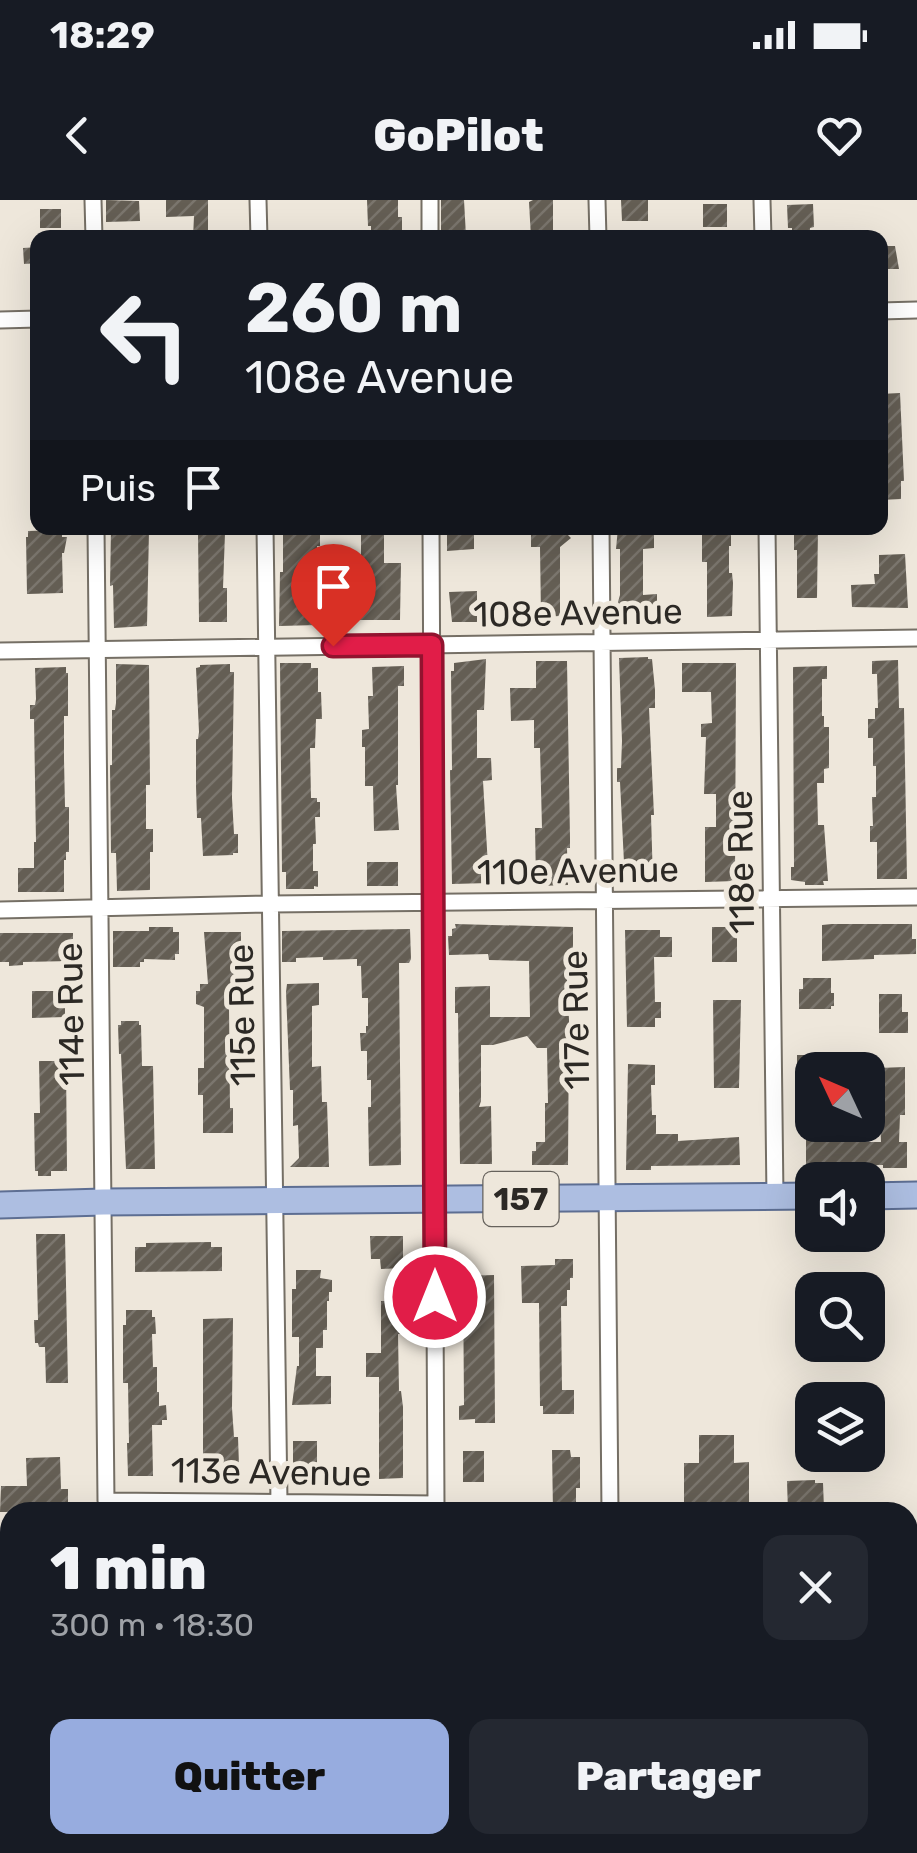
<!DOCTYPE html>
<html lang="fr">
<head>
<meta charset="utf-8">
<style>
	body { margin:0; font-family:Rubik,sans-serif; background:#242831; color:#f1f3f6; height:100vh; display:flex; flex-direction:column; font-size:38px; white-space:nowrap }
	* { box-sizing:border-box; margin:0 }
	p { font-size:32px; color:#9ea1a6 }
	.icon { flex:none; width:55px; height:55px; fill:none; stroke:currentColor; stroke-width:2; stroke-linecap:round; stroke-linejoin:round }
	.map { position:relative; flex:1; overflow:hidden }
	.drawer { position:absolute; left:0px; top:1302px; width:918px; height:352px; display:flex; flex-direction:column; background:#171b24; border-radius:30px 30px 0 0; box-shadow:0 10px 40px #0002 }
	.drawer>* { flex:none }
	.guide { position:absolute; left:30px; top:30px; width:858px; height:305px; border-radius:20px; box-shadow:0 10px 40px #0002; background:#171b24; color:#f1f3f6; overflow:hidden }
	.needle { width:65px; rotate:314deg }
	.fabs { position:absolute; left:795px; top:852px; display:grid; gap:20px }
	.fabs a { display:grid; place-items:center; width:90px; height:90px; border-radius:20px; background:#171b24; box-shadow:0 10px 40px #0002; font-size:50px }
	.pin { position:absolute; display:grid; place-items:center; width:85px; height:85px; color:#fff; margin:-102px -42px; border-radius:50% 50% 50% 0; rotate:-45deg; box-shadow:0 0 10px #0007 }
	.pin .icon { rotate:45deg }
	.me { position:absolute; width:110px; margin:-55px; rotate:0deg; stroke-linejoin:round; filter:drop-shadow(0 0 8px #0008) }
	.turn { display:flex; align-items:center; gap:35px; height:210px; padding:0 50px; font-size:45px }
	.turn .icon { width:130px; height:130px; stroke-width:2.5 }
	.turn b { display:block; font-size:70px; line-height:85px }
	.then { display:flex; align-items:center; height:95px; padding:0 50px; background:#0003; gap:20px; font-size:38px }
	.round { display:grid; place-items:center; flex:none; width:105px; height:105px; border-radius:20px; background:#242831 }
	.headline { display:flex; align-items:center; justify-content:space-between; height:170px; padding:0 50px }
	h1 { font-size:60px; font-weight:800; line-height:75px }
	.action { display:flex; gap:20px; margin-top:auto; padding:20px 50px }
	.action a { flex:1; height:115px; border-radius:20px; background:#97acdf; color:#111; font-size:40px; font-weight:800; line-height:115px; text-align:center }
	.action a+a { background:#242831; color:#f1f3f6 }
	.status { display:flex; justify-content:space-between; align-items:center; height:70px; padding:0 50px; background:#171b24; direction:ltr }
	.status svg { height:28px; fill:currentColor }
	header { display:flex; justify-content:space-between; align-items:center; height:130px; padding:0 50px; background:#171b24; font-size:45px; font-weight:800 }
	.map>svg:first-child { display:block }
	.building { fill:url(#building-hatch) }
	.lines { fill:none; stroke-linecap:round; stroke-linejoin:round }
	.street-casing { stroke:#756f65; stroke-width:19 }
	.secondary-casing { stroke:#756f65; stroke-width:26 }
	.primary-casing { stroke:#5d6e92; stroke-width:29 }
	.street { stroke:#fff; stroke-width:15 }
	.secondary { stroke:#fff; stroke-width:22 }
	.primary { stroke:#adbee1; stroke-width:25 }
	.route-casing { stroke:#92132f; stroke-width:25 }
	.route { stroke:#e11d48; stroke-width:18 }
	.labels { text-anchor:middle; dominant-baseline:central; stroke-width:10; stroke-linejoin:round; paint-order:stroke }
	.shield { fill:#eee7db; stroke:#66625c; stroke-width:2.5 }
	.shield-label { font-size:32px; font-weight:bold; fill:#2c2925 }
	.street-label { font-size:35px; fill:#2c2925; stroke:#eee7db }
</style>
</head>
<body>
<div class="status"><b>18:29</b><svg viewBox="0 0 49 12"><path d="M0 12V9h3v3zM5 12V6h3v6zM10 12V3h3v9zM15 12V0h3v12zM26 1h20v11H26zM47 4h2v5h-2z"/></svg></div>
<header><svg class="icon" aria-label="back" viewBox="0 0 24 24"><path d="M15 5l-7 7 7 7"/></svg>GoPilot<svg class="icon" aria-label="heart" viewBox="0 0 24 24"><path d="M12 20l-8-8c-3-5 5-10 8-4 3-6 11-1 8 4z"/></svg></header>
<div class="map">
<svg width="917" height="1653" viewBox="0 0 917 1653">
	<defs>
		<pattern id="building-hatch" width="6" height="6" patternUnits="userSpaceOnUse" patternTransform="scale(2.5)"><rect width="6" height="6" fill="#645e54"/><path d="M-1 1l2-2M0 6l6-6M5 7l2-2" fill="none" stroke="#7b766e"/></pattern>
	</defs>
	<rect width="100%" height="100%" fill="#eee7db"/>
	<path class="building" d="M106 0 139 1 140 21 106 22Z
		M166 0H208V38H193L194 16 166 17Z
		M367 0H398V17H402V38H371V26H368Z
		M441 0H464L466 36H441Z
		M533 0H553V38H531L529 2Z
		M621 0H648V21H622Z
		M703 4H727V27H703Z
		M813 4 814 27 810 28V38H792V28H788L787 5Z
		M40 9H61V28H40Z
		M880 46H895L899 69H880Z
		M38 47V63L24 64 23 48Z
		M900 193 904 281H901V299L880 300V194Z
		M286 328H320V346H317L318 425 279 426 280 372H283V335H286Z
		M361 328H384V363H401L400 420H355L357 372H361Z
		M447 328H470V331H474V349L447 351Z
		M531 328H561L571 338 560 347V416L541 417 540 347H531Z
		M618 328H654V348L643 349V395L657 394V409H652V420H618V402L620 395V349H616Z
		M702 328H731V346H729V373H732L733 383 732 416 707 417V362H702Z
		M794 328H818L817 398H797V350H794Z
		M62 330V337H67L64 353H62L63 393 27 394 26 337H28V331Z
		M111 330H149L147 426 114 428 113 385 110 386Z
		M198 333H225L223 388H227V422H199Z
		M905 354 908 408 852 407 851 385 875 384 874 374H879V355Z
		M477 391V422H452L449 392Z
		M648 457V459H652L655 490V508H649L654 615H651L653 682 625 683 620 582H617V568H621L622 541 619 458Z
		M486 459 484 510H477V558H491L492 580 483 581 489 683 452 684 450 570H452L451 471H454V463Z
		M898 460 899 508H904L907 679H877V642H870V626H873L872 597H876V566H873V538H868V519H875V508H878L877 474H872V461Z
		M536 461H567L570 638V648H567L568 685 538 686V681H536L535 628H542L540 548H534V520L511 521 510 488H536Z
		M280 463H311V468H318V492H321L322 519H316L315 548H310L311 598H317V602H320V617H315L316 644H313V671H318V687L314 686V689H286V672H282Z
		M682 463H736L735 681 705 682V627H716V594H704L706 537H701V524L712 523 711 492H682Z
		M116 464 149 465 150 585H146V629H153V652H150V690L117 691 116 653H111L110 565H112V510H115L116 503Z
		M230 464V472H234L232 598 234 634H238V653H233V655L203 656 201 618H197L196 586V539H198L199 532 196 468 200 467V465Z
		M404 466V486H398V585H396L399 630 374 631 373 586H365V547H362V530L369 529 368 496H373L372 467Z
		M827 466V479H822V516H824V527H829V568L824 569V583H817L818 625H824L828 681H823L824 685H805V682L791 680V667H794L793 467Z
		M66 467V473H68V516H64V559L65 607H69V652H66V660H64V692H18V668H34V642H36L34 519H30V505H35L36 499 35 468Z
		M367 662H398V686H367Z
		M455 724 573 727V752H571V758H566L569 820 568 965H532V951H536V942H545V903H548L547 848H537L527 836 493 845H481V901L479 907 491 906 492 964H460L458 813H455V787L490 786V817H530L529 761 489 760 488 754 449 755 448 736H452V729L456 728Z
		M832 724H912V739H916V754L874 755V759L822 761V725Z
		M149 727H173V732H179V754H175V760L144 759V762H140V767H113V731H149Z
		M712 727H737V762H712Z
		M410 729 411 759 409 763H399L401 965 369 966 368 907H371V880H367V851H361L360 833H366V826H368V798H362L361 766H357V759L323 760V757L296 758V762H282V731Z
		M625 730H660V737H672V757H654L655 802H661V818H655V827H627Z
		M204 732H241V757H238V763H235V800H231L229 806 230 908H233V933H203V895H198V868H204V807L196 804V791H200V784H208Z
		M0 733H73V757L71 761 23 762V765L9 766V762H0Z
		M803 778H831V793H834V806H831V809H799V789H803Z
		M319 783V805L312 806V867L321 866 322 902H327L329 967H290L299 958 298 925 293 926V890H290L286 792 287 784Z
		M32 791H65V817L32 818Z
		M879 794H902V812H908V833H879Z
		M713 800H741L739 888H714Z
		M121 821H139V825H141L142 866H153L155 969H126L121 854H119L118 825H121Z
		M797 855H822L821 870H812V925H797Z
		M39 861H66L67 971H51V976H38V971H35L34 913H40Z
		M628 864 655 865V885H651L652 915H656V934H678V941L739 937 740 965 651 966V970H626Z
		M905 867V915H900L899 942H907V968H883V965H806V925H834V938H841V942H881L878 868Z
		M36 1034H65L68 1183H46L45 1147H39L38 1143H35L34 1120H38Z
		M370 1036H403V1068L381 1069 380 1059H371Z
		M211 1042V1047H222V1071L135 1072V1047H146V1043Z
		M555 1059H573V1078H570V1090H567V1106H561L562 1190H574V1214H543V1206H540L539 1103H522L521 1066 555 1065Z
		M296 1070H321L320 1078 332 1080V1092H329V1101H327V1130H323V1148H316V1176H331V1204L292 1205 297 1166H299V1137H292V1089H296Z
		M494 1075 495 1223H475V1219L459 1220V1206L464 1205 463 1076Z
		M381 1101H401V1134H398L399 1191H401L403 1207V1278L379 1279V1177H366V1153H381Z
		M126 1110H152V1117H155L156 1134H152L153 1167H157V1192H159V1206L166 1205 167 1220H162V1225H152L153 1276H128L127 1243H129L128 1183H123V1125H126Z
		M233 1118 232 1208 234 1237H238L239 1265H203V1119Z
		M699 1235H734V1263L749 1262V1303H736V1312H699V1304H684V1263H699Z
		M293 1241H317V1279H293Z
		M552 1250H570L571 1257H580V1288H576V1312H553Z
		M463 1251H484V1282H463Z
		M60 1257 61 1289H68V1308H26L27 1312H0L1 1286H27L26 1258Z
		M815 1280V1283H823L824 1309H818V1312H788L787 1281Z"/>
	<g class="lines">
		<defs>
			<path id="street" d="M93 0 94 38
				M258 0 259 38
				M430 0V38
				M597 0 598 38
				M762 0 763 38
				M880 111 917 110
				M0 120 38 119
				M96 328 106 1301 436 1304 431 328
				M265 328 279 1302
				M601 328 610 1312
				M767 328 775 997
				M0 451 917 438
				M0 710 270 704 917 697
				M908 1448H917
				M0 1465 10 1464
				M0 1607 10 1606
				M789 1645V1653
				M607 1653 608 1645"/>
			<path id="secondary" d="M0 1537 10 1549
				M87 1645 94 1653"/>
			<path id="primary" d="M868 996 917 995
				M0 1005 103 1002 812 996"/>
		</defs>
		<use href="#street" class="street-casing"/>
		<use href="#secondary" class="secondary-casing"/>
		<use href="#primary" class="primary-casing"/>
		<use href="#street" class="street"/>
		<use href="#secondary" class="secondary"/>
		<use href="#primary" class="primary"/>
	</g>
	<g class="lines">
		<defs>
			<path id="route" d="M333 446 432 445 435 1097"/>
		</defs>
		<use href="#route" class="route-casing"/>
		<use href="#route" class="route"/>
	</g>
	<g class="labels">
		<rect class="shield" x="483.5" y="972" width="75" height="54" rx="8"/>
		<g class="shield-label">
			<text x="521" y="999">157</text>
		</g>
		<g class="street-label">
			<text transform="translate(578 413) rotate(-1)">108e Avenue</text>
			<text transform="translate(741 662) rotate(-91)">118e Rue</text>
			<text transform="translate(578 671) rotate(-1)">110e Avenue</text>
			<text transform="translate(71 814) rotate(-91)">114e Rue</text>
			<text transform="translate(242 815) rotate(-91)">115e Rue</text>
			<text transform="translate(576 820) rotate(-91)">117e Rue</text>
			<text transform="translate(271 1272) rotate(1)">113e Avenue</text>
		</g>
	</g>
</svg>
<div class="fabs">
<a><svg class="needle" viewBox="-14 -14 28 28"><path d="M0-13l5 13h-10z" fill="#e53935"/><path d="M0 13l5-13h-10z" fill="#9ea1a6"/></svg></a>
<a><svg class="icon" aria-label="sound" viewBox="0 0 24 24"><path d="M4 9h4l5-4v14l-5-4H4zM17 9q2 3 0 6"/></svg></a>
<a><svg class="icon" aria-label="search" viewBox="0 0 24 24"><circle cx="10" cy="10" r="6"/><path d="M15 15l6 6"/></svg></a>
<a><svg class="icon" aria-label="layers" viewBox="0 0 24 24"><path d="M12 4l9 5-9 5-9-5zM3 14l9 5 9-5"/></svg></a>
</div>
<div class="pin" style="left:333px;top:446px;background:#d93025"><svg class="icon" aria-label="arrive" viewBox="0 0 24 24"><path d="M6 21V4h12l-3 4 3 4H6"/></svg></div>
<svg class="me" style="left:435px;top:1097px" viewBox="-20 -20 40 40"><circle r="17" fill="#e11d48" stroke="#fff" stroke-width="3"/><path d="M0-11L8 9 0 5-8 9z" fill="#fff"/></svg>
<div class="guide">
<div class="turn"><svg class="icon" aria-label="left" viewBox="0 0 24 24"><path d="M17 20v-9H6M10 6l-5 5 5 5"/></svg><div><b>260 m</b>108e Avenue</div></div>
<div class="then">Puis<svg class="icon" aria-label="arrive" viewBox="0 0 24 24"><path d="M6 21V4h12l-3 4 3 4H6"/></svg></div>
</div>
<section class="drawer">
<div class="headline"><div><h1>1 min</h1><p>300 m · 18:30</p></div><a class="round"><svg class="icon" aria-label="close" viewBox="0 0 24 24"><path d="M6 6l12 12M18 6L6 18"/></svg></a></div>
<div class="action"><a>Quitter</a><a>Partager</a></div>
</section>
</div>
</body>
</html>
